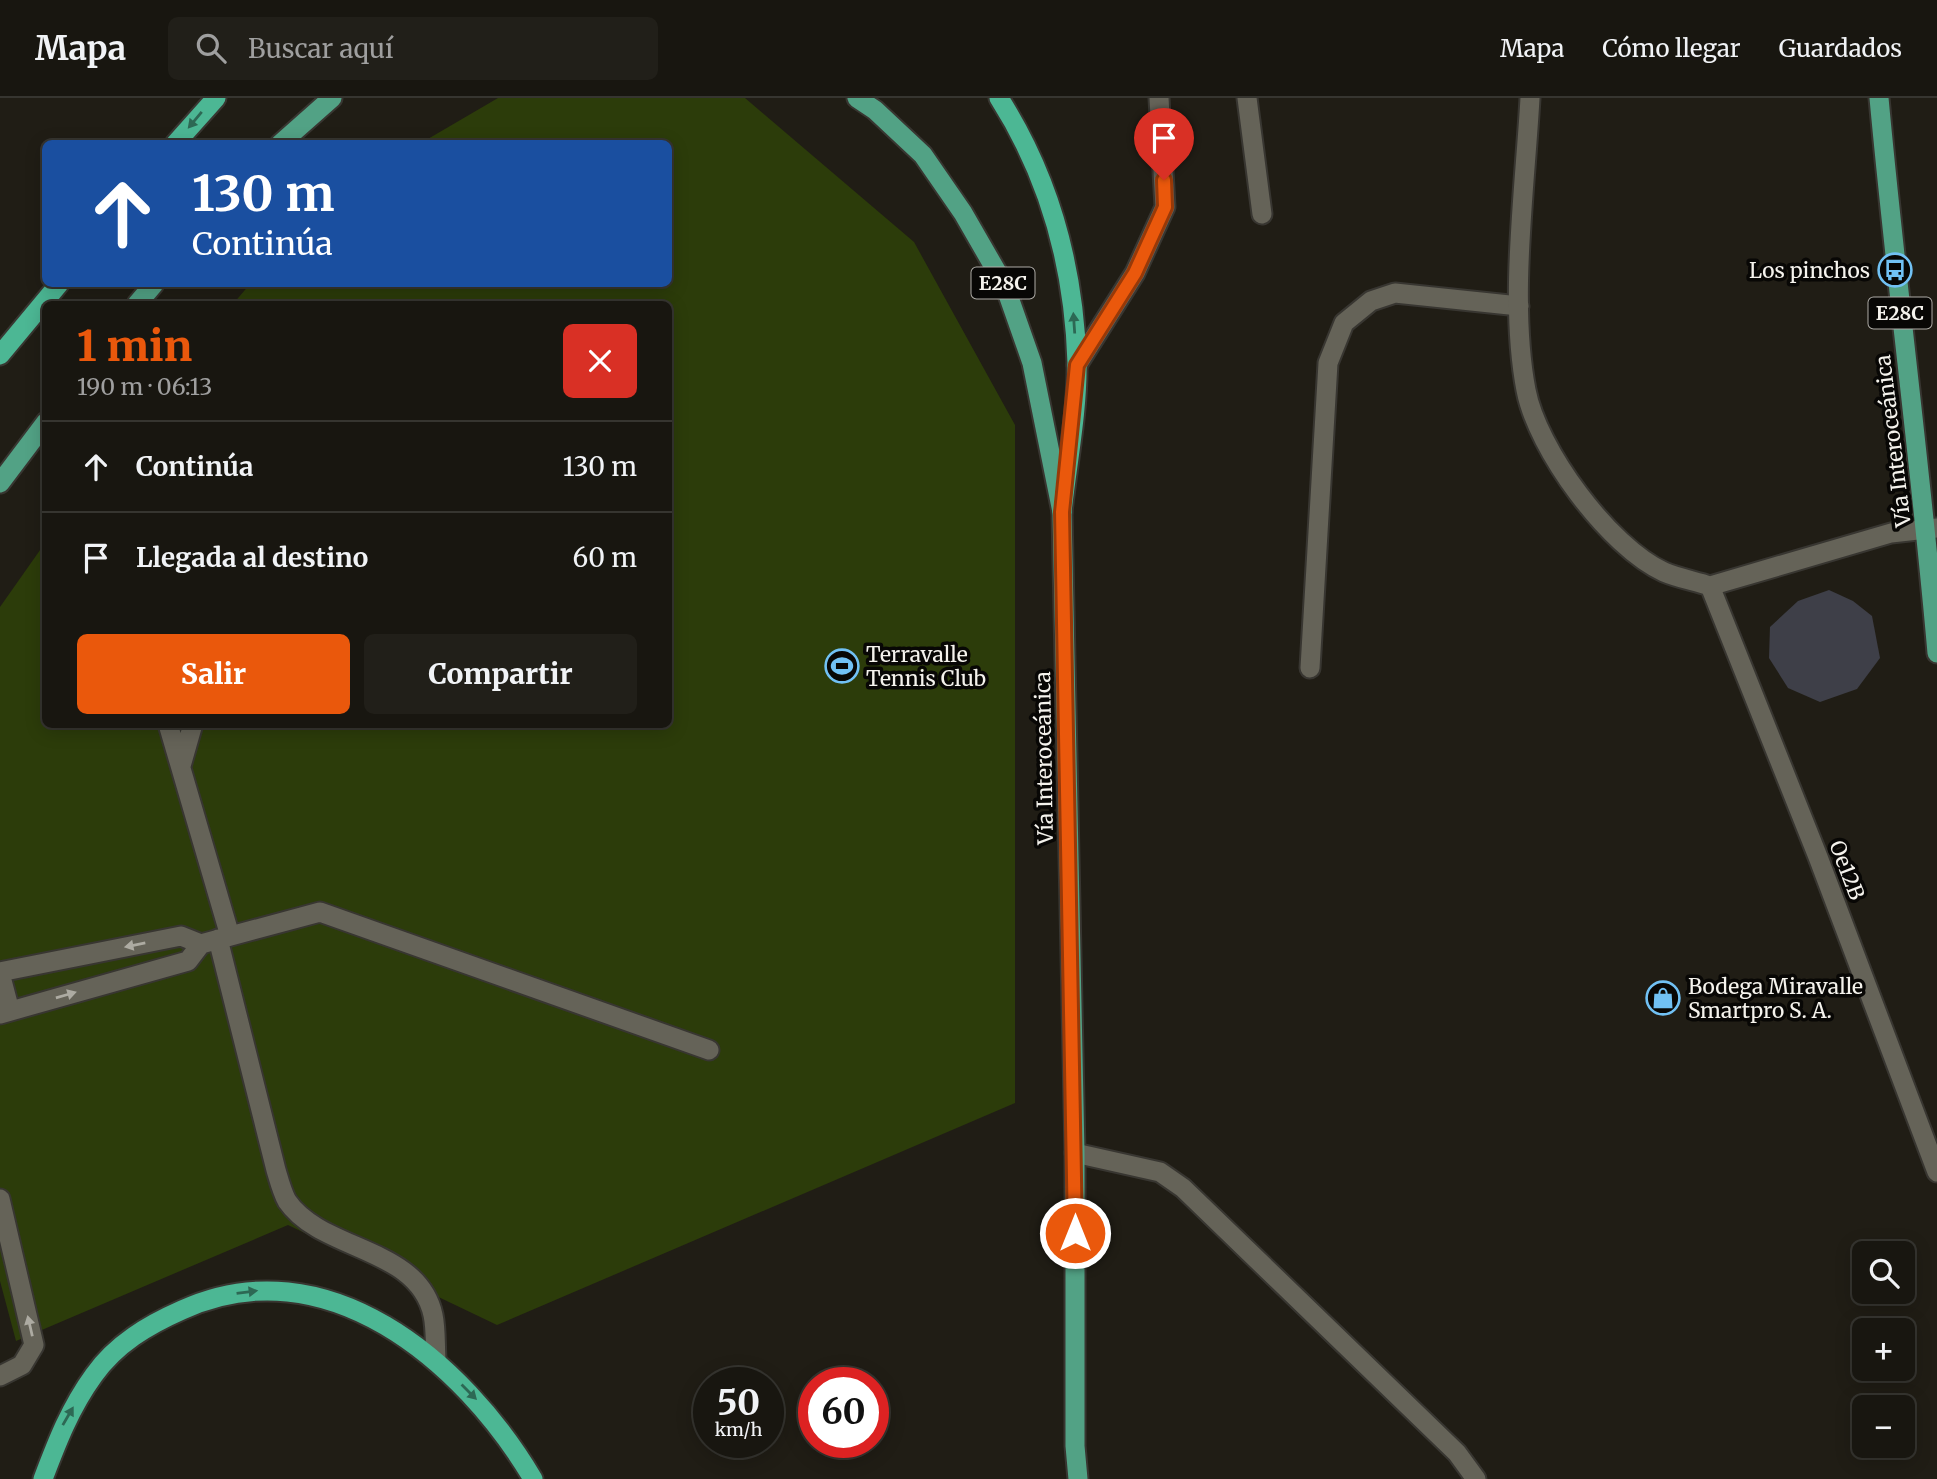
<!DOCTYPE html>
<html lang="es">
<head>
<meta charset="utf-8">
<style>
	body { margin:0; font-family:Merriweather,serif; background:#211f19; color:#f1f3f6; height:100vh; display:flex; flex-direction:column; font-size:26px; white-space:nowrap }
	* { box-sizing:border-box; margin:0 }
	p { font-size:23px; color:#9f9f9f }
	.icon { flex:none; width:38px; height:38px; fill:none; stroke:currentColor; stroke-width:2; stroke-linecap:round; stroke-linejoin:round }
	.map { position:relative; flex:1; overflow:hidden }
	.drawer { position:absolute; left:42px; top:203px; width:630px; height:427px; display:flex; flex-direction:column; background:#181610; border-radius:10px; box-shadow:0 4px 18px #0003,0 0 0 2px #363530 }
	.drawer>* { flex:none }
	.top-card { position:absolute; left:42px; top:42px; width:630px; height:147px; border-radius:10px; box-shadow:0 4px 18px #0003,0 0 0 2px #363530; background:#1a4fa0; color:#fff; overflow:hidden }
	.buttons { position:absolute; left:1852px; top:1143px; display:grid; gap:14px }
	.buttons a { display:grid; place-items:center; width:63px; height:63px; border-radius:10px; background:#181610; box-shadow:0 4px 18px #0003,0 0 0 2px #363530; font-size:35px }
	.speed { position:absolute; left:693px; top:1269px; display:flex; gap:14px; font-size:35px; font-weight:700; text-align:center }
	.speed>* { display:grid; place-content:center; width:91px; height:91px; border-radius:50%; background:#181610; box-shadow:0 4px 18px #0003,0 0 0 2px #363530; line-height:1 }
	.speed small { font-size:18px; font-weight:400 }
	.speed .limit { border:10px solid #d22; background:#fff; color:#111 }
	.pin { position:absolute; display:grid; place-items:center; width:60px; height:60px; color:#fff; margin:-72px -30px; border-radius:50% 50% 50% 0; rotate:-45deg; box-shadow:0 0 7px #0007 }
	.pin .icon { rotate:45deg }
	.me { position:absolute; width:77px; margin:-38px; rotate:0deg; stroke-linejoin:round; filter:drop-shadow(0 0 5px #0008) }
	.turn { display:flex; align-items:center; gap:24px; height:147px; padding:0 35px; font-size:32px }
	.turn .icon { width:91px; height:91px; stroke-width:2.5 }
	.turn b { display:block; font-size:49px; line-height:60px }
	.round { display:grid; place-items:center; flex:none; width:74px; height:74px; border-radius:10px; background:#211f19 }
	.summary { display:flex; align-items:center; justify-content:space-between; height:119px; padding:0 35px }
	h1 { font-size:42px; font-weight:800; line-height:52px; color:#ea580c }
	.button { display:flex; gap:14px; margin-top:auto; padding:14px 35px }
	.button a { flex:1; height:80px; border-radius:10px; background:#ea580c; color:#fff; font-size:28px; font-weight:800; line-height:80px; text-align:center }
	.button a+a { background:#211f19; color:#f1f3f6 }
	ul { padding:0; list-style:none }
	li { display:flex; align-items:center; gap:21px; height:91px; padding:0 35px; border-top:2px solid #363530 }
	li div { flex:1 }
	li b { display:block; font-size:26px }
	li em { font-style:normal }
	header { display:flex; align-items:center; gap:42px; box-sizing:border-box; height:98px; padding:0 35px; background:#181610; border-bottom:2px solid #363530 }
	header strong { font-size:33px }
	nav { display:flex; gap:38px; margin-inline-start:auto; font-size:24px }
	.search { width:490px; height:63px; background:#211f19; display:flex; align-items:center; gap:18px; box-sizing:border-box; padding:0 24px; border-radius:10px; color:#9f9f9f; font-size:26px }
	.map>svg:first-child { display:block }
	.green { fill:#2c3c0a }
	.building { fill:#3e3f48 }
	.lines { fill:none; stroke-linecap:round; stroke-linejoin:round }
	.service-casing { stroke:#383631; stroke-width:23 }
	.minor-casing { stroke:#383631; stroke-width:23 }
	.primary-casing { stroke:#383631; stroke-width:23 }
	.trunk-casing { stroke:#383631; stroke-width:23 }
	.service { stroke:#656358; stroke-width:19 }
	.minor { stroke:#656358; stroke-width:19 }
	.primary { stroke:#52a285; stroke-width:19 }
	.trunk { stroke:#4cb794; stroke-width:19 }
	.oneway { fill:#2d6854 }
	.oneway2 { fill:#adaba2 }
	.route-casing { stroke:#983908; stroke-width:18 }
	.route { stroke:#ea580c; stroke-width:12 }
	.labels { text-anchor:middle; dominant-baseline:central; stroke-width:7; stroke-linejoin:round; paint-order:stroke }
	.shield { fill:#080705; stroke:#aeaca7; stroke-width:2 }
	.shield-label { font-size:19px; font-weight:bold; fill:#f5f3ed }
	.poi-label { font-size:21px; fill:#f5f3ed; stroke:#080705; text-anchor:start }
	.street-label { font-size:21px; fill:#f5f3ed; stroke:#080705 }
</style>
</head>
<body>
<header>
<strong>Mapa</strong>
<div class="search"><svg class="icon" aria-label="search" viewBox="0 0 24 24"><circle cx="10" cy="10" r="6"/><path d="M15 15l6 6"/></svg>Buscar aquí</div>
<nav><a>Mapa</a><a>Cómo llegar</a><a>Guardados</a></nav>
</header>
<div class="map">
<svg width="1937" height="1381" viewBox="0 0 1937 1381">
	<rect width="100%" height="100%" fill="#201d15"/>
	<path class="green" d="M498 0H745L914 144 1015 327V1005L497 1227 288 1127 16 1243 0 1183V509L45 445 46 626H668V206H233L250 186H668V46L421 45Z"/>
	<path class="building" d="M1829 492 1853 503 1872 518 1880 560 1857 591 1820 604 1788 590 1769 560 1770 529 1798 503Z"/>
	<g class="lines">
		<defs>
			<path id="service" d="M1247 0 1262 116
				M1077 267 1135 175 1165 109 1159 0
				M1310 570 1328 265 1344 225 1371 203 1395 195 1519 208
				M168 626 230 838
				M181 668 193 626
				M218 841 276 1072C279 1082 282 1094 287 1103 322 1154 418 1148 433 1217 436 1231 435 1247 436 1261
				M0 874 181 838 201 846
				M0 875 10 913
				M0 916 188 863 201 846 320 814 709 952
				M1075 1055 1160 1074 1183 1090 1457 1355 1476 1381
				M0 1101 34 1247 22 1267 0 1278"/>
			<path id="minor" d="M1530 0C1525 90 1509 204 1526 292 1537 351 1609 449 1664 474 1678 480 1695 483 1710 488
				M1710 488 1818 759 1937 1074
				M1710 488 1891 435 1937 430"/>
			<path id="primary" d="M857 0 875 12 923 57 963 115 1005 188 1032 265 1062 414 1075 1055V1348L1078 1381
				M1879 0C1896 185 1921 370 1937 555
				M280 46 332 0
				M137 206 154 186
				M0 385 46 324"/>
			<path id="trunk" d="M999 0C1050 80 1074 170 1077 265 1078 312 1067 367 1062 414
				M175 46 216 0
				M0 257 59 186
				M43 1381C57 1344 70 1310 94 1277 116 1246 148 1227 182 1212 326 1146 463 1263 533 1381"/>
		</defs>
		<use href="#service" class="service-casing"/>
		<use href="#minor" class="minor-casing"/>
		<use href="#primary" class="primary-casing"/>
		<use href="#trunk" class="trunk-casing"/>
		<use href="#service" class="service"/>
		<use href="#minor" class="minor"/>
		<use href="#primary" class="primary"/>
		<use href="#trunk" class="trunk"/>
	</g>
	<defs><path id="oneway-solid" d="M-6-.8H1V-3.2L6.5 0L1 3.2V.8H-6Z" transform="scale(1.75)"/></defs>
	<g class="oneway">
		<use href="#oneway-solid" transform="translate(195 22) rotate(130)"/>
		<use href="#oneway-solid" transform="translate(1074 225) rotate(-94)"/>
		<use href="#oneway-solid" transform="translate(247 1194) rotate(-7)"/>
		<use href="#oneway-solid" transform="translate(469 1294) rotate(45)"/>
		<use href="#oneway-solid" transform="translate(68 1318) rotate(-60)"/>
	</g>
	<g class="oneway2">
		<use href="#oneway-solid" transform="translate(135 847) rotate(169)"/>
		<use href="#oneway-solid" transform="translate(66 897) rotate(-16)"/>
		<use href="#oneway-solid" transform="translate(30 1228) rotate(-103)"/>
	</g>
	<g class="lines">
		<defs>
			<path id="route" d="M1075 1135 1062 414 1077 267 1135 175 1165 109 1164 82"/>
		</defs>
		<use href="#route" class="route-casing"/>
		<use href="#route" class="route"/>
	</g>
	<defs>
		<symbol id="bus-ring" viewBox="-11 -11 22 22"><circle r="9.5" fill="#080705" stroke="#71c1f4" stroke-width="1.5"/><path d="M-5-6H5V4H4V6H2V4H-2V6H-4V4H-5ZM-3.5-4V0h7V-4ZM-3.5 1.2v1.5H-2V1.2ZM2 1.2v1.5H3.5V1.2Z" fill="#71c1f4"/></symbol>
		<symbol id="stadium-ring" viewBox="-11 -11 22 22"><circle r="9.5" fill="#080705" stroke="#71c1f4" stroke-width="1.5"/><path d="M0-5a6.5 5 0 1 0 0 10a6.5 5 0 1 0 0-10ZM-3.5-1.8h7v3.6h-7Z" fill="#71c1f4"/></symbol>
		<symbol id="shop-ring" viewBox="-11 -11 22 22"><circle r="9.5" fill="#080705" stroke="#71c1f4" stroke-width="1.5"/><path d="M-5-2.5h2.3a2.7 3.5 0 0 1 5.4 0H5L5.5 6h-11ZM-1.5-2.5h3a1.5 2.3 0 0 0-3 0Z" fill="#71c1f4"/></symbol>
	</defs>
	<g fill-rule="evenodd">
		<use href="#bus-ring" x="1876" y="153" width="38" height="38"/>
		<use href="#stadium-ring" x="823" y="549" width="38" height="38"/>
		<use href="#shop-ring" x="1644" y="881" width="38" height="38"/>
	</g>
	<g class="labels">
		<g class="shield">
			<rect x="971.5" y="169.5" width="63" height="31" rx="5"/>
			<rect x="1868.5" y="199.5" width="63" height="31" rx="5"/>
		</g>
		<g class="shield-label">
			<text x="1003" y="185">E28C</text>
			<text x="1900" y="215">E28C</text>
		</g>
		<g class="poi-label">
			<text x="1870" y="172" text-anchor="end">Los pinchos</text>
			<text x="866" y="556">Terravalle<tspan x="866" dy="24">Tennis Club</tspan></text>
			<text x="1688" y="888">Bodega Miravalle<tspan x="1688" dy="24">Smartpro S. A.</tspan></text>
		</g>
		<g class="street-label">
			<text transform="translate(1893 343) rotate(-97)">Vía Interoceánica</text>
			<text transform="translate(1044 660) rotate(-91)">Vía Interoceánica</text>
			<text transform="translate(1847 772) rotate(69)">Oe12B</text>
		</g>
	</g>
</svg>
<div class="buttons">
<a><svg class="icon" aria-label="search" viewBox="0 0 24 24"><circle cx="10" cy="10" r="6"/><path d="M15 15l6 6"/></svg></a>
<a>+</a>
<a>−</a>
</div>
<div class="speed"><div>50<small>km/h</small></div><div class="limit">60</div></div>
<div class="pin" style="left:1164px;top:82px;background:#d93025"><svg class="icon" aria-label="arrive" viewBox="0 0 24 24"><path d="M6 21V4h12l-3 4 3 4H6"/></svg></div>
<svg class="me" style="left:1075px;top:1135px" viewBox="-20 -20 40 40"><circle r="17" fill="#ea580c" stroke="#fff" stroke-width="3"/><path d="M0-11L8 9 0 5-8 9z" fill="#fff"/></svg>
<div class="top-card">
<div class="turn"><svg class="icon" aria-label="ahead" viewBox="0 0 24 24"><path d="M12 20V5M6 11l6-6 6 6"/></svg><div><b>130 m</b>Continúa</div></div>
</div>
<section class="drawer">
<div class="summary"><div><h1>1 min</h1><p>190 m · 06:13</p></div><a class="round" style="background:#d93025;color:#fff"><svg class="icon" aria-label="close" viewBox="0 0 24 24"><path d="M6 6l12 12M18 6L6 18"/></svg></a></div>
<ul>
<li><svg class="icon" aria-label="ahead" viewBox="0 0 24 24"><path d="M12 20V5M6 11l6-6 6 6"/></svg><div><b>Continúa</b></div><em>130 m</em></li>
<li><svg class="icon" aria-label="arrive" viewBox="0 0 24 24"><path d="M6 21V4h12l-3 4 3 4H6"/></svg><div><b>Llegada al destino</b></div><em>60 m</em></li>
</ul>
<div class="button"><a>Salir</a><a>Compartir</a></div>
</section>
</div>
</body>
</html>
